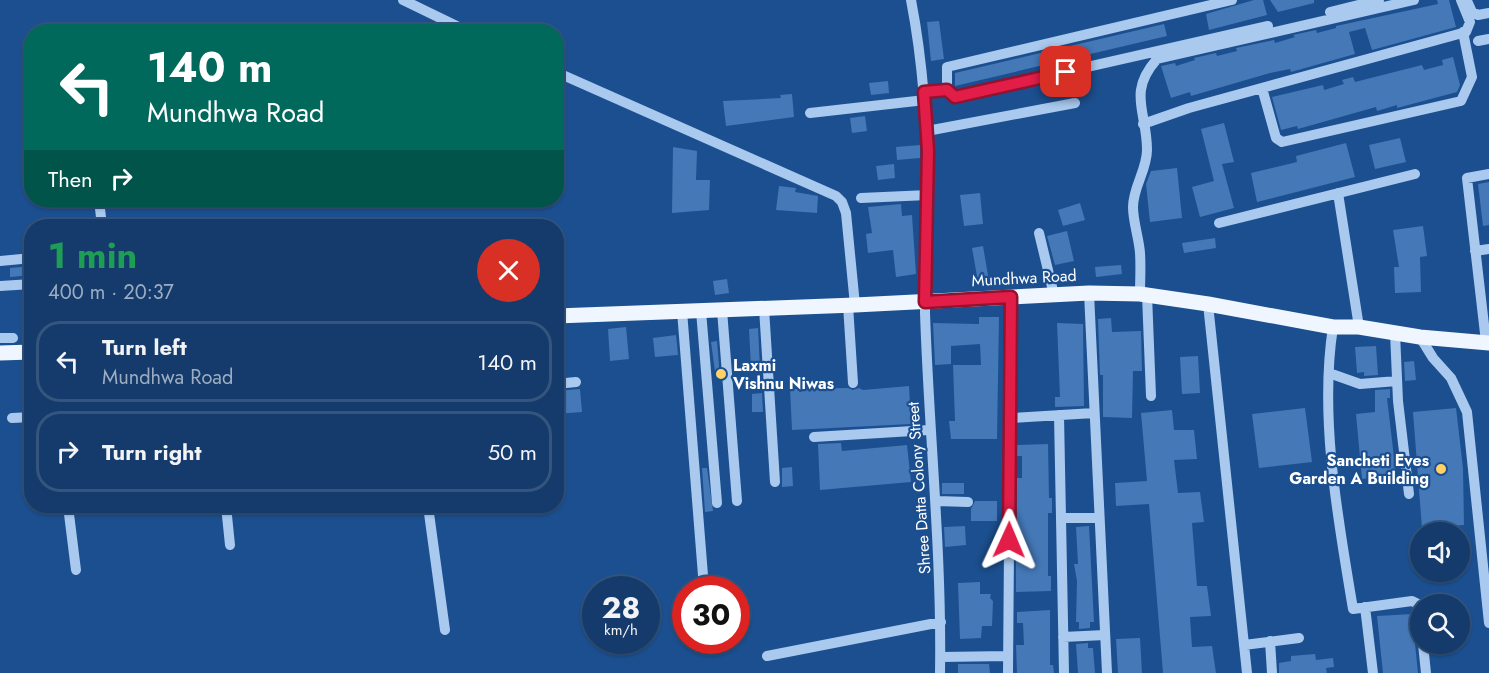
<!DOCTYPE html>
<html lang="en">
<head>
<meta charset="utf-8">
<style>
	body { margin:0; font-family:Jost,sans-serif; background:#214673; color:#f1f3f6; height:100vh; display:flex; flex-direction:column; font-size:22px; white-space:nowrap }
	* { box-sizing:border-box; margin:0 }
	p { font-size:20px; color:#9dadc1 }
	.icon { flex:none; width:33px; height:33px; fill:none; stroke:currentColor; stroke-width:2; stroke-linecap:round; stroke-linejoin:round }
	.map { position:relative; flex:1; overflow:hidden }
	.details { position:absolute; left:24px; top:219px; width:540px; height:294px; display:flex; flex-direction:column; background:#143b6b; border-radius:24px; box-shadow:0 2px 4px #0004,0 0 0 2px #33557e }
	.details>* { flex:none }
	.top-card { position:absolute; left:24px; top:24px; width:540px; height:183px; border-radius:24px; box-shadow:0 2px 4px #0004,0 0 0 2px #33557e; background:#00695c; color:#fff; overflow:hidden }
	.fabs { position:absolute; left:1410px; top:522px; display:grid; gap:12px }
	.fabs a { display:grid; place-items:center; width:60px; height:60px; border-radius:50%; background:#143b6b; box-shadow:0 2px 4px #0004,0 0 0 2px #33557e; font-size:30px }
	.speed { position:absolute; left:582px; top:576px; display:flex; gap:12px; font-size:30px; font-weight:700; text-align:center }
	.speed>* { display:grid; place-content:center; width:78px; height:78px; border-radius:50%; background:#143b6b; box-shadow:0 2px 4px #0004,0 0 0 2px #33557e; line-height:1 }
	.speed small { font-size:15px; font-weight:400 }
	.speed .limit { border:9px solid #d22; background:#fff; color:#111 }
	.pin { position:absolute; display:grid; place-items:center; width:51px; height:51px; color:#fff; margin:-26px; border-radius:12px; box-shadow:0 3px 9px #0006 }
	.me { position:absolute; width:66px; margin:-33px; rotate:1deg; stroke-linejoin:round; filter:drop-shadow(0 0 4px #0008) }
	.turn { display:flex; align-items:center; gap:21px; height:126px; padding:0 24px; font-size:27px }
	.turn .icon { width:78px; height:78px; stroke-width:2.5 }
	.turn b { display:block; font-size:42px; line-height:51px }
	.then { display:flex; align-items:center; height:57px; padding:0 24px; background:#0003; gap:12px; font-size:22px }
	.round { display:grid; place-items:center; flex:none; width:63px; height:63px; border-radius:32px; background:#214673 }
	.head { display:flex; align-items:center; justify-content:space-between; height:102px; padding:0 24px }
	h1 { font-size:36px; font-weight:700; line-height:45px; color:#1e9e55 }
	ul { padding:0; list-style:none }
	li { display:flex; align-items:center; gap:18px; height:81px; margin:0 12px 9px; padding:0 12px; border:3px solid #33557e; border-radius:24px }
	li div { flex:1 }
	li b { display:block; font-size:22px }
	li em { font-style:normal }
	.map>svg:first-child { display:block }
	.building { fill:#4478b7 }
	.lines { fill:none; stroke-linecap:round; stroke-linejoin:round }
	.minor { stroke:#a9c9ee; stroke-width:10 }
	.major { stroke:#f0f6ff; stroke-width:15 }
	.route-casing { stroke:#92132f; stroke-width:15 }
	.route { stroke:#e11d48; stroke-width:10 }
	.poi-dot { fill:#ffd166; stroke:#1b4f8f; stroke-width:2 }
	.labels { text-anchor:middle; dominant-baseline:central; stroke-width:4.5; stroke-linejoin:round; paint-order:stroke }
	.street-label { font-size:16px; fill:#fff; stroke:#1b4f8f }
	.poi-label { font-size:16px; font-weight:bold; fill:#fff; stroke:#1b4f8f; text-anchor:start }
</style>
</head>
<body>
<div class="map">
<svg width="1489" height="673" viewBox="0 0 1489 673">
	<rect width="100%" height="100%" fill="#1b4f8f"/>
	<path class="building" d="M1254 0H1263L1267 15 1209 30 1206 14Z
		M1270 0H1314V3L1278 12Z
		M1437 0H1449L1456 27 1372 50 1365 28 1349 32 1355 54 1291 72 1290 69 1270 73 1191 96 1190 92 1171 98 1161 66 1175 63 1176 66 1195 60 1194 58 1216 53 1217 56 1237 51 1236 48 1274 40 1275 43 1295 37 1293 35 1316 30 1317 33 1336 28V26L1438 4Z
		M939 21 944 59 931 61 927 22Z
		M1164 24 1167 36 955 86V73Z
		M1453 57 1460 85 1457 92 1397 108V105L1377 111 1376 107 1298 129 1297 126 1281 130 1272 97 1323 85 1324 90 1344 84 1342 80 1353 77 1355 82 1422 65 1424 70 1443 65 1442 60Z
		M888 81 889 93 871 95 869 83Z
		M792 94 794 117 726 126 723 101 781 98 780 95Z
		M865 116 867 131 852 133 850 118Z
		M1224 123 1234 162 1222 164 1234 208 1200 217 1192 187 1214 181 1201 129Z
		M1400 138 1406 162 1375 169 1369 145Z
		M1346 143 1355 177 1257 202 1251 173 1297 162 1296 156Z
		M920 145V158L897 160 896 147Z
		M673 147 697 151 696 180H710L709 210 672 213Z
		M894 164 895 178 878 180 876 166Z
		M1177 168 1182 218 1150 222 1146 184 1151 171Z
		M1489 182V225L1483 226 1478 184Z
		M779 186 796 188 795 192 818 196 817 213 776 210Z
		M980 193 983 224 964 226 960 195Z
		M1080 203 1085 220 1063 226 1058 210Z
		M901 204 902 216 912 215 916 274 896 277 893 250 868 253 866 234 872 233 868 207Z
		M1423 226 1427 256 1420 257 1421 292 1395 293 1394 267H1399L1393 230Z
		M1067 231 1074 261 1055 265 1047 236Z
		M1215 238 1216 248 1184 253 1182 243Z
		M983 246 989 281 978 282 972 248Z
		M1121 265 1122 274 1096 277 1095 267Z
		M32 266V275L10 277V268Z
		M727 279 729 293 715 295 713 281Z
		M979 317H999L997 439H951L949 421H955L953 365H981L980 344 951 346V364L935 365 933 323 979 324Z
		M1111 318 1112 332 1141 331 1142 371H1133L1132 418 1103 417V375H1100L1098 319Z
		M1057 323 1083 324 1084 406 1055 407V397H1060Z
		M626 327 629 359 610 361 608 329Z
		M758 328 760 368H751L749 329Z
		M676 335 678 355 655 357 653 338Z
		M717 341 720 378 716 379 711 342Z
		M1376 346 1378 375 1364 376V372L1357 373 1355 347Z
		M1198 356 1200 393 1182 394 1180 357Z
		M1414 361 1416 380 1405 381 1404 362Z
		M909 386 911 424 792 430 790 389 848 388 853 390 859 388 863 390Z
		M580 389 582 412 556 414V391Z
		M1390 389V398H1387L1396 474 1362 479 1356 414 1375 412V390Z
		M762 393 763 412H752V394Z
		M1305 408 1312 462 1259 468 1252 414Z
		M1456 408 1463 468 1464 525 1422 528 1413 412Z
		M1172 410 1174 430H1194L1197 459 1174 460 1178 493 1200 492 1204 522 1192 523 1197 586H1207L1211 616 1190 617 1192 647 1212 646 1216 673H1163L1149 504 1116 506 1115 483 1147 481 1141 413Z
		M841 443 842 451 907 445 911 482 820 490 818 444Z
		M1048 444 1049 498H1052V513H1048V576H1051V591L1016 592V556H1022L1021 534H1017V478H1022V456H1017V445Z
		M792 467 793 486 782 487V468Z
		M702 468H707L713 511 705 512Z
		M942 483H964V494H942Z
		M975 501H997V521H971V509Z
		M965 526 966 545 945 547 944 527Z
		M1089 526 1094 622H1090V628L1079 629V622H1076L1077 581 1074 564H1078L1076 527Z
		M980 582V594H991L990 598 993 601 992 626H982L981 638 960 639 958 583Z
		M1050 610V665H1053L1054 673H1017L1016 645H1024L1023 623H1017V612Z
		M1412 614 1418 673H1383L1377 616Z
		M1140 638 1142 673H1118L1116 639Z
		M1088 643V648H1093L1095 673H1078L1076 644Z
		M1315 654 1316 660 1333 658 1334 667 1326 668 1327 673H1279V663L1291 661V656Z
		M958 664H989L990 673H958Z"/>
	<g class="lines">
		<path class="minor" d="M403 0 469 32
			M911 0C926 77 929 154 928 231 928 259 925 286 925 313 929 434 942 553 940 673
			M1468 3 1472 12 1478 15 1489 13
			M1330 12 1379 0
			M1478 41 1489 39
			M556 72 836 196 842 202 846 213 855 305
			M1262 88 1276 138 1282 142 1461 101 1472 77 1463 32
			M947 90V67L1232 0
			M924 92 947 90 955 97 1268 26
			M810 113 925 100
			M1143 124 1189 108 1466 32 1470 22 1461 0
			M927 131 1075 103
			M1338 193 1359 327
			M861 198 928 195
			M99 200 102 226
			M1219 223 1415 174
			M1039 233 1054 295
			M1475 251 1489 249
			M0 261 32 258
			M0 286 32 284
			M1089 293 1107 673
			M1140 294C1140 280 1141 267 1140 253 1139 238 1133 222 1133 207 1133 187 1147 170 1147 150 1147 111 1127 93 1157 59L1414 0
			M1147 295 1151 396
			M1208 304 1247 673
			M848 305 853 383
			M764 308 775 482
			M722 310 737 501
			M682 311 704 588
			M701 311 717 503
			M1333 327C1319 417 1338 519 1353 609L1412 601 1418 604 1420 615
			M1395 333 1398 401 1409 494
			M1420 337 1433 358 1451 378 1467 412 1489 623
			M0 338H13
			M1486 342 1467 178 1489 174
			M30 352 32 368
			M1329 373 1360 384 1397 381
			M556 384 576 382
			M1059 415 1064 673
			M12 418 32 417
			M1010 418 1094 413
			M814 437 929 430
			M937 501 968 502
			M68 506 76 570
			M226 506 230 545
			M428 506 445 630
			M1061 518H1099
			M1365 607 1373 673
			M1063 637 1105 635
			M1270 641 1272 673
			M1423 644 1426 673
			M1244 645 1299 638
			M767 656 941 622
			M941 657 1008 656
			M1008 673 1011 297"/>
		<path class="major" d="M556 316 855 305 1089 293 1140 294 1208 304 1333 327H1359L1420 337 1489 343
			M0 353 32 352"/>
	</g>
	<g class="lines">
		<defs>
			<path id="route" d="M1009 540 1011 297 925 302 928 151 924 92 947 90 955 97 1066 72"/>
		</defs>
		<use href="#route" class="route-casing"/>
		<use href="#route" class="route"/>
	</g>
	<g class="poi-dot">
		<circle cx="721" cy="374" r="6"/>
		<circle cx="1441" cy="469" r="6"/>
	</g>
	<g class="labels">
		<g class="street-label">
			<text transform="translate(1024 278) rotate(-3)">Mundhwa Road</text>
			<text transform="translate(919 488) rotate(-94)">Shree Datta Colony Street</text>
		</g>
		<g class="poi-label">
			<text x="733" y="365">Laxmi<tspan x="733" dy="18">Vishnu Niwas</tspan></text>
			<text x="1429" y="460" text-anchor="end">Sancheti Eves<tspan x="1429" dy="18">Garden A Building</tspan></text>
		</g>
	</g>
</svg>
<div class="fabs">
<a><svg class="icon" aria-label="sound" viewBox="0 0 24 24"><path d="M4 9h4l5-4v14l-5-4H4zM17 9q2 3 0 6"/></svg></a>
<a><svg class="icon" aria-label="search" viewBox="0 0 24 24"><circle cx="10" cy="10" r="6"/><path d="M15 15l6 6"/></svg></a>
</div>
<div class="speed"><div>28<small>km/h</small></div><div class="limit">30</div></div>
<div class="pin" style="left:1066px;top:72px;background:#d93025"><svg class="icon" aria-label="arrive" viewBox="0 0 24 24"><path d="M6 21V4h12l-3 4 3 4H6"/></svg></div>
<svg class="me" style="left:1009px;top:540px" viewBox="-20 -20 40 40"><path d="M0-17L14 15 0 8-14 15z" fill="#e11d48" stroke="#fff" stroke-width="4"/></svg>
<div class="top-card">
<div class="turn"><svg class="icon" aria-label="left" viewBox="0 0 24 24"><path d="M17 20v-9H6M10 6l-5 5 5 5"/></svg><div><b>140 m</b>Mundhwa Road</div></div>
<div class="then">Then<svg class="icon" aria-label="right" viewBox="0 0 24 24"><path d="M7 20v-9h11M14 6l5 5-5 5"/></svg></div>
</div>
<section class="details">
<div class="head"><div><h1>1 min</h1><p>400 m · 20:37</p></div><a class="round" style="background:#d93025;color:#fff"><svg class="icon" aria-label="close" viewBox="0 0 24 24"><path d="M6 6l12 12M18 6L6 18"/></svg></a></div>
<ul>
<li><svg class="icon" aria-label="left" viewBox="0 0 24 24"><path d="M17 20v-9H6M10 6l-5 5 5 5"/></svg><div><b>Turn left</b><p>Mundhwa Road</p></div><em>140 m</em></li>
<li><svg class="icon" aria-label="right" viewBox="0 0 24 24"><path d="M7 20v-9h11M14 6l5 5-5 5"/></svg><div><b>Turn right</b></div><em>50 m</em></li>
</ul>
</section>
</div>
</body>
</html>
